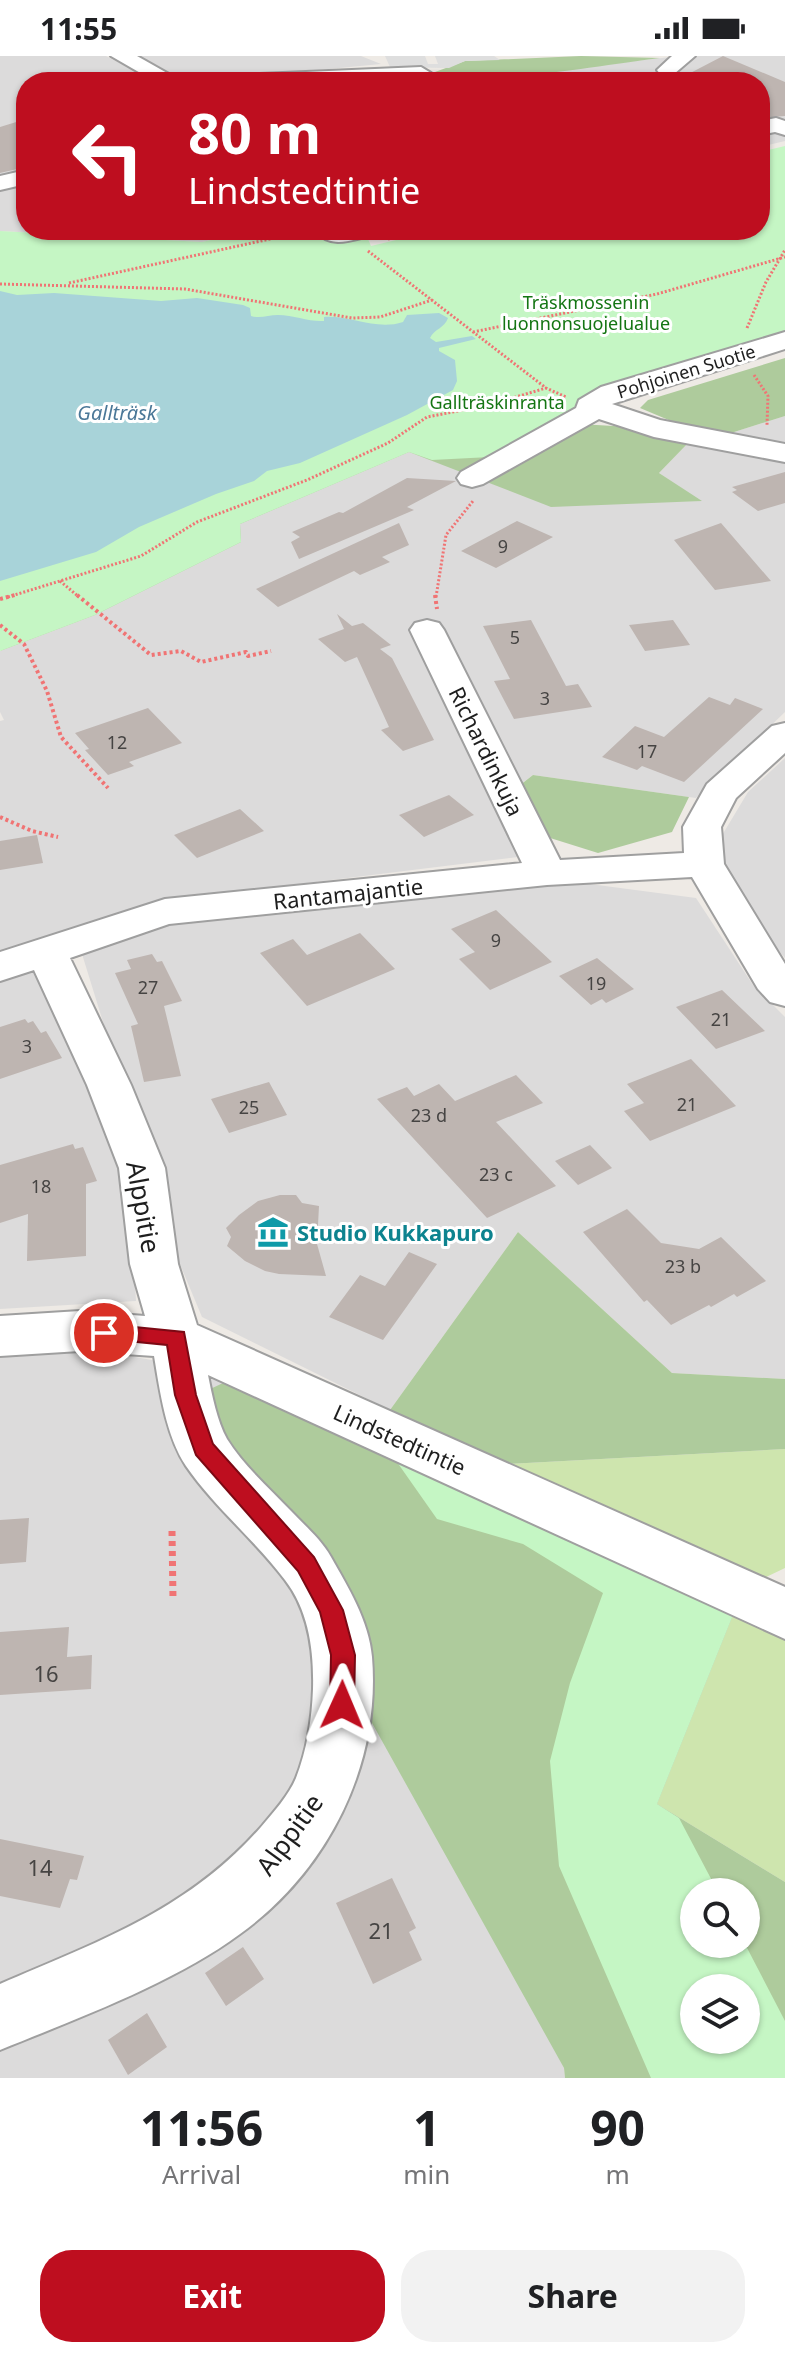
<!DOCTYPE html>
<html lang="en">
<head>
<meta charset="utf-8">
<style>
	body { margin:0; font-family:"Noto Sans",sans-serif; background:#f2f2f2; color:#202124; height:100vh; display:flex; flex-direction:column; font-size:30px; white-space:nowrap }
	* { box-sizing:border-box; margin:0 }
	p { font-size:26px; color:#757577 }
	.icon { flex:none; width:44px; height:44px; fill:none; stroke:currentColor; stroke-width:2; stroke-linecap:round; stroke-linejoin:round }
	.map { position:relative; height:2022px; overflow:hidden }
	.side { display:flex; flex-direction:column; background:#fff; flex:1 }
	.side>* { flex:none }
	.banner { position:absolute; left:16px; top:16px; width:754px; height:168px; border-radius:32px; box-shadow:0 2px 6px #0004; background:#be0e1f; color:#fff; overflow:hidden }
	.fabs { position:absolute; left:680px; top:1822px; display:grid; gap:16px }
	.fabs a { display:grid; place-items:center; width:80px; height:80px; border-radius:50%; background:#fff; box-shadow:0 2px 6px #0004; font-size:40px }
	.pin { position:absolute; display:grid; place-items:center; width:68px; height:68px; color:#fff; margin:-34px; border:4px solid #fff; border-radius:50%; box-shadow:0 2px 8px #0007 }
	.me { position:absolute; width:88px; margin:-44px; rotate:1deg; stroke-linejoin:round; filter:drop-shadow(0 0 6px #0008) }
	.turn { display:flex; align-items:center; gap:28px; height:168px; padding:0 40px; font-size:36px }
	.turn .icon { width:104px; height:104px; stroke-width:2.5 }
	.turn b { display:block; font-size:56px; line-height:68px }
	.eta { display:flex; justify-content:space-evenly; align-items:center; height:136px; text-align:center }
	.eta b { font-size:48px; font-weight:700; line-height:56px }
	.primary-button { display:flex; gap:16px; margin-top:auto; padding:16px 40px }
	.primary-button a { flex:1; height:92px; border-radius:32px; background:#be0e1f; color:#fff; font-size:32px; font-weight:700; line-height:92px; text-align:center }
	.primary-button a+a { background:#f2f2f2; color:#202124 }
	.status { display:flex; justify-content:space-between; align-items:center; height:56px; padding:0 40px; background:#fff; direction:ltr }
	.status svg { height:22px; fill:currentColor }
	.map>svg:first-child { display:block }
	.residential { fill:#dcdbdb }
	.grass { fill:#cee5ae }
	.forest { fill:#aecb9c; fill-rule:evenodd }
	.park { fill:#c5f6c4; fill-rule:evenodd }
	.parking { fill:#dedede }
	.water { fill:#a8d3d9 }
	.building { fill:#beb5b1 }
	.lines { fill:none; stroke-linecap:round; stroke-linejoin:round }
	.minor-casing { stroke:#9f9f9f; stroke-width:4 }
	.path-far2 { stroke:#f07474; stroke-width:3; stroke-dasharray:2 2; stroke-linecap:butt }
	.path-far1 { stroke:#f07474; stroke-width:4; stroke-dasharray:3 3; stroke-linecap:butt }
	.path { stroke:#f07474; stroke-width:7; stroke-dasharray:5 5; stroke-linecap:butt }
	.minor { fill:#fff; fill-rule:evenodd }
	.route { fill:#be0e1f; stroke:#7c0914; stroke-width:2 }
	.labels { text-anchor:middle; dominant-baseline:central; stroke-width:6; stroke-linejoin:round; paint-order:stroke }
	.far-park-label { font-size:18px; fill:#147513; stroke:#fff }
	.far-street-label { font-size:18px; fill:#1e1e1e; stroke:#fff }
	.number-label { font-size:18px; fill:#464443 }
	.far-water-label { font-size:20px; font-style:italic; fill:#4b7898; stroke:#fff }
	.street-label { font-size:22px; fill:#1e1e1e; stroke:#fff }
	.culture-label { font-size:22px; font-weight:bold; fill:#0d838f; stroke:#fff; text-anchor:start }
	.near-number-label { font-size:22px; fill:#464443 }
	.near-street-label { font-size:26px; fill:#1e1e1e; stroke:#fff }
</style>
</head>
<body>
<div class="status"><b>11:55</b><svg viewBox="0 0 49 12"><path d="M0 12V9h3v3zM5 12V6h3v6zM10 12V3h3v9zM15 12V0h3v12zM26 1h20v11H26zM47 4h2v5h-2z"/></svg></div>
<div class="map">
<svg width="785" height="2022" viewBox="0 0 785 2022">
	<rect width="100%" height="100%" fill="#eeeae5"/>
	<path class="residential" d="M0 0H106L156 26H26V174H254L202 186 0 175Z
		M135 0H361L381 8 297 16 278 23 187 25Z
		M680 0H785V85L760 91V26H340L385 25 435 16 452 21 518 18Z
		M785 360V392L731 377Z
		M690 385 785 405V656L696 742 533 719 495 748 518 801 161 845 0 895V665L4 664 0 656V595L95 559 239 468 409 396 486 424 635 446 700 445 659 417Z
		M785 702V902L764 878 724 822 721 781 748 736Z
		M567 825 696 842 753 929 785 961V1323L672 1317 518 1176 390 1354 202 1261 172 1189 82 898 165 867Z
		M34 909 129 1122 136 1245 0 1253V925Z
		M92 1293 238 1320 564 2012 565 2022H0V1300Z"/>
	<path class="grass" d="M785 1393V1512L758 1525 506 1408Z
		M735 1554 785 1574V1826L657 1748Z"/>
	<path class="forest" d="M581 0 660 2C600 9 490 31 435 16L465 5Z
		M785 302V360L731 377 671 365 640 352 648 344Z
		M579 368 631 371 690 385 659 417 702 445 551 451 409 396 240 468 241 486 95 559 0 595 267 415Z
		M533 719 689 741 672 776 598 797 547 781 515 733Z
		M518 1176 672 1317 785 1323V1393L506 1408 390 1354Z
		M238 1320 735 1554 657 1748 785 1826V2022H565L564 2012 372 1667 361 1583 215 1371 206 1335ZM694 1836H746V1888H694ZM694 1932H746V1984H694Z"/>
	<path class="park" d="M785 90V281L579 352 490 401 432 404 409 396 240 468 241 486 95 559 0 595V175L202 186 254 174H312L332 182 353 177 368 183 371 190 438 174H760V96Z
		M385 1389 735 1554 657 1748 679 1762 718 1836H694V1888H745L785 1965V2022H651L559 1810 550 1705 570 1627 603 1537 523 1488 437 1463ZM694 1932H746V1984H694Z"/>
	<path class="parking" d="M385 0H425L428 8H438L435 0H494L500 4 465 5 449 12 390 11Z"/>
	<path class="water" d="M0 235 17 239 54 237 161 245 197 242 243 249 250 252 251 260C261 263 268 259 278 259 294 259 309 266 324 265V261C351 259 376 275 403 266L407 259 439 257 448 262C445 272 434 273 430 282L436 286 472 280 476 283 439 292V295L455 304 457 325 453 334 407 359 300 407 267 415 254 425 216 438 139 471 96 496 0 525Z"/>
	<path class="building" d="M723 0 785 26V60L760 62V26H673Z
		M26 63V111L0 117V71Z
		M785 416V447L758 455 732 436 737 434 732 431Z
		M407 422 456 425 407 451 414 454 299 503 291 486 300 481 292 476 339 456 343 457Z
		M517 465 553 481 496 512 461 495Z
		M399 467 409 489 382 501 390 506 360 519 354 515 278 551 256 533Z
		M721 467 771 525 715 534 674 484Z
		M337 558 352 570 363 567 391 589 380 593 392 602 434 684 403 695 381 674 389 671 357 601 345 606 318 583 344 573Z
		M531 564 566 630 578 628 592 651 514 663 494 625 510 623 483 570Z
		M673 564 690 589 645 595 629 569Z
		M709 641 730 649 735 642 763 653 684 726 642 710 637 714 602 701 635 670 664 681Z
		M148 652 182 687 129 706 134 710 108 719 85 694 89 693 75 677Z
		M449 739 474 759 424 781 399 759Z
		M240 753 264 775 197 802 174 779Z
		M37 779 43 807 0 814V785Z
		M496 854 552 906 490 934 459 903 475 896 451 873Z
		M360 877 395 913 307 950 260 897 293 883 307 899Z
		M152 898 157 906 162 905 182 945 164 950 181 1020 144 1026 131 970 138 968 115 917 131 913 127 904Z
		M597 902 634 933 606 947 602 943 591 949 559 920Z
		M722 934 765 975 716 993 676 951Z
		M25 963 28 967 33 965 41 977 46 975 62 1002 0 1023V971Z
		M691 1003 736 1050 650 1085 624 1055 644 1047 627 1028Z
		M516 1019 543 1047 496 1066 556 1130 487 1162 377 1043 407 1031 414 1040 439 1028 455 1045Z
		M269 1026 287 1059 229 1077 211 1043Z
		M73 1088 75 1093 83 1091 97 1125 86 1128V1200L27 1205 28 1158 0 1167V1109Z
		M590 1089 612 1112 578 1129 555 1105Z
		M280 1139H296L302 1147 319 1150 317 1188 326 1220 279 1218 265 1215 245 1205 227 1190 231 1181 226 1172 239 1159 258 1145Z
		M627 1153 661 1187 699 1193 721 1181 766 1225 737 1241 734 1238 711 1251 709 1249 671 1269 647 1244 644 1246 583 1176Z
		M409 1196 437 1208 383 1284 329 1261 360 1219 385 1230Z
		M29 1462 26 1506 0 1508V1464Z
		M69 1571 67 1601 92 1599 91 1633 0 1639V1576Z
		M0 1783 84 1800 77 1824 70 1823 60 1852 0 1840Z
		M392 1822 416 1872 409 1876 422 1904 373 1928 336 1847Z
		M243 1891 264 1923 226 1950 205 1917Z
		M147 1957 167 1991 128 2019 108 1984Z"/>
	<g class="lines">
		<defs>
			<path id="minor" d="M111 0H137L183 26H156Z
				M672 0H695L674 18H660L657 14Z
				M421 11 431 17 428 21 358 26H200L211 20Z
				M776 62 785 65V79L775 76 760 79V65Z
				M26 114V128L0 134V120Z
				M315 174H375L372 179C352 184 330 194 315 174Z
				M785 276V293L612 348 660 364 785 388V406L654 381 599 363 483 428 472 431 461 428 457 422 461 416 576 352 579 344 601 331Z
				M427 564 439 567 444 574 560 804 684 797 683 771 707 728 772 670 785 667V697L736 742 721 771 724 808 785 908V950L770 946 758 933 692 821 547 829 169 868 70 902 131 1029 165 1112 178 1208 197 1269 785 1531V1583L208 1319C212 1339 217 1365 227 1383 243 1409 270 1433 291 1455 305 1470 321 1483 331 1501 348 1531 369 1565 372 1601 381 1710 327 1815 240 1878 174 1927 76 1963 0 1994V1928C100 1885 188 1854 261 1771 273 1757 289 1739 296 1722 307 1694 312 1662 313 1633 314 1595 309 1555 285 1524 255 1484 215 1452 186 1410 166 1380 160 1336 154 1300L80 1295 0 1300V1260L80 1255 145 1260 130 1208 119 1112 87 1029 34 914 0 925V896L165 843 522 807 410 574 415 567Z"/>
		</defs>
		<use href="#minor" class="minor-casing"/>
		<path class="path-far2" d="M388 183 426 174
			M368 195 546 332 566 341
			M69 227 302 176
			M0 228 185 233 352 262 380 261 432 244
			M747 272 766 226 785 194
			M473 276 657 238 785 201
			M754 319 768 340 767 369
			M60 525 79 541
			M8 541 141 500 197 466 307 424 388 387 427 361 489 349 546 332
			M436 541 446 479 473 445"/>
		<path class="path-far1" d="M77 539 151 599 181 595 201 606 246 596 248 600 271 595
			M435 539 437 553
			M0 543 15 539
			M0 569 24 588 47 635 61 681 108 732
			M0 761 32 775 58 781"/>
		<path class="path" d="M172 1475 173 1543"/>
		<use href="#minor" class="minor"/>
	</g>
	<path class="route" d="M104 1268 184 1276 196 1339 213 1388 314 1501 343 1554 355 1599 354 1649 351 1657 342 1660 334 1657 330 1649 331 1599 320 1556 298 1515 196 1399 175 1339 167 1289 97 1282 94 1277 97 1271Z"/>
	<defs>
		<symbol id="museum-bare" viewBox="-9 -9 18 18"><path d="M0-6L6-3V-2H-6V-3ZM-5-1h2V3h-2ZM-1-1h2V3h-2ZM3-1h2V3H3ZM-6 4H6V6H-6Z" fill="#0f9aa8" stroke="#fff" stroke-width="2.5" paint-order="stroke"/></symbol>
	</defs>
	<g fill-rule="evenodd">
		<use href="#museum-bare" x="251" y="1154" width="44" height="44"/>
	</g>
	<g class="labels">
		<g class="far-park-label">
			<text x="586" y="246">Träskmossenin<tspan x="586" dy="21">luonnonsuojelualue</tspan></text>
			<text x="497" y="346">Gallträskinranta</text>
		</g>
		<g class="far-street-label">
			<text transform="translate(686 315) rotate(-17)">Pohjoinen Suotie</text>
		</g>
		<g class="number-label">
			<text x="503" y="490">9</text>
			<text x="515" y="581">5</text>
			<text x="545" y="642">3</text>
			<text x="117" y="686">12</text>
			<text x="647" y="695">17</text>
			<text x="496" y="884">9</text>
			<text x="596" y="927">19</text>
			<text x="148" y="931">27</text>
			<text x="721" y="963">21</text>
			<text x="27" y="990">3</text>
			<text x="687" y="1048">21</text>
			<text x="249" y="1051">25</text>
			<text x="429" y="1059">23 d</text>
			<text x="496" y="1118">23 c</text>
			<text x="41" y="1130">18</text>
			<text x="683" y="1210">23 b</text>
		</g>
		<g class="far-water-label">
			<text x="117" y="356">Gallträsk</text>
		</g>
		<g class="street-label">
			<text transform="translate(487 695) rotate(64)">Richardinkuja</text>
			<text transform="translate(348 837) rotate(-6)">Rantamajantie</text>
			<text transform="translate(400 1383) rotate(24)">Lindstedtintie</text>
		</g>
		<g class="culture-label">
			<text x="297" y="1176">Studio Kukkapuro</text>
		</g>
		<g class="near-number-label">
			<text x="46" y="1617">16</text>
			<text x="40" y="1811">14</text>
			<text x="381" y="1874">21</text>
		</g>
		<g class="near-street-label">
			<text transform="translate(144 1151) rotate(80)">Alppitie</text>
			<text transform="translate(289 1778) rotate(-54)">Alppitie</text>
		</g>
	</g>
</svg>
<div class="fabs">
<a><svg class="icon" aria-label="search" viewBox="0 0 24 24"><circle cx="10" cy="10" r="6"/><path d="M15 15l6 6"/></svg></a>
<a><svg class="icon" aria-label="layers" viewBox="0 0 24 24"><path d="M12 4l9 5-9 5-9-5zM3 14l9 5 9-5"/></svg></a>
</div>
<div class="pin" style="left:104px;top:1277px;background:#d93025"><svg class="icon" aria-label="arrive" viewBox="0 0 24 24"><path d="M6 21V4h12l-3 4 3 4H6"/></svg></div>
<svg class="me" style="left:342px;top:1649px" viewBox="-20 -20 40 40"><path d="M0-17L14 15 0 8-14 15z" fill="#be0e1f" stroke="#fff" stroke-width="4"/></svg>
<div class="banner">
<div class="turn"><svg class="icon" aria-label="left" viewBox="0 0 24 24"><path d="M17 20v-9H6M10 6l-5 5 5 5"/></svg><div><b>80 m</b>Lindstedtintie</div></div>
</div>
</div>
<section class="side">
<div class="eta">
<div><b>11:56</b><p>Arrival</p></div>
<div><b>1</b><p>min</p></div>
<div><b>90</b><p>m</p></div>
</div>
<div class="primary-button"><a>Exit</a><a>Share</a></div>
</section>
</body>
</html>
